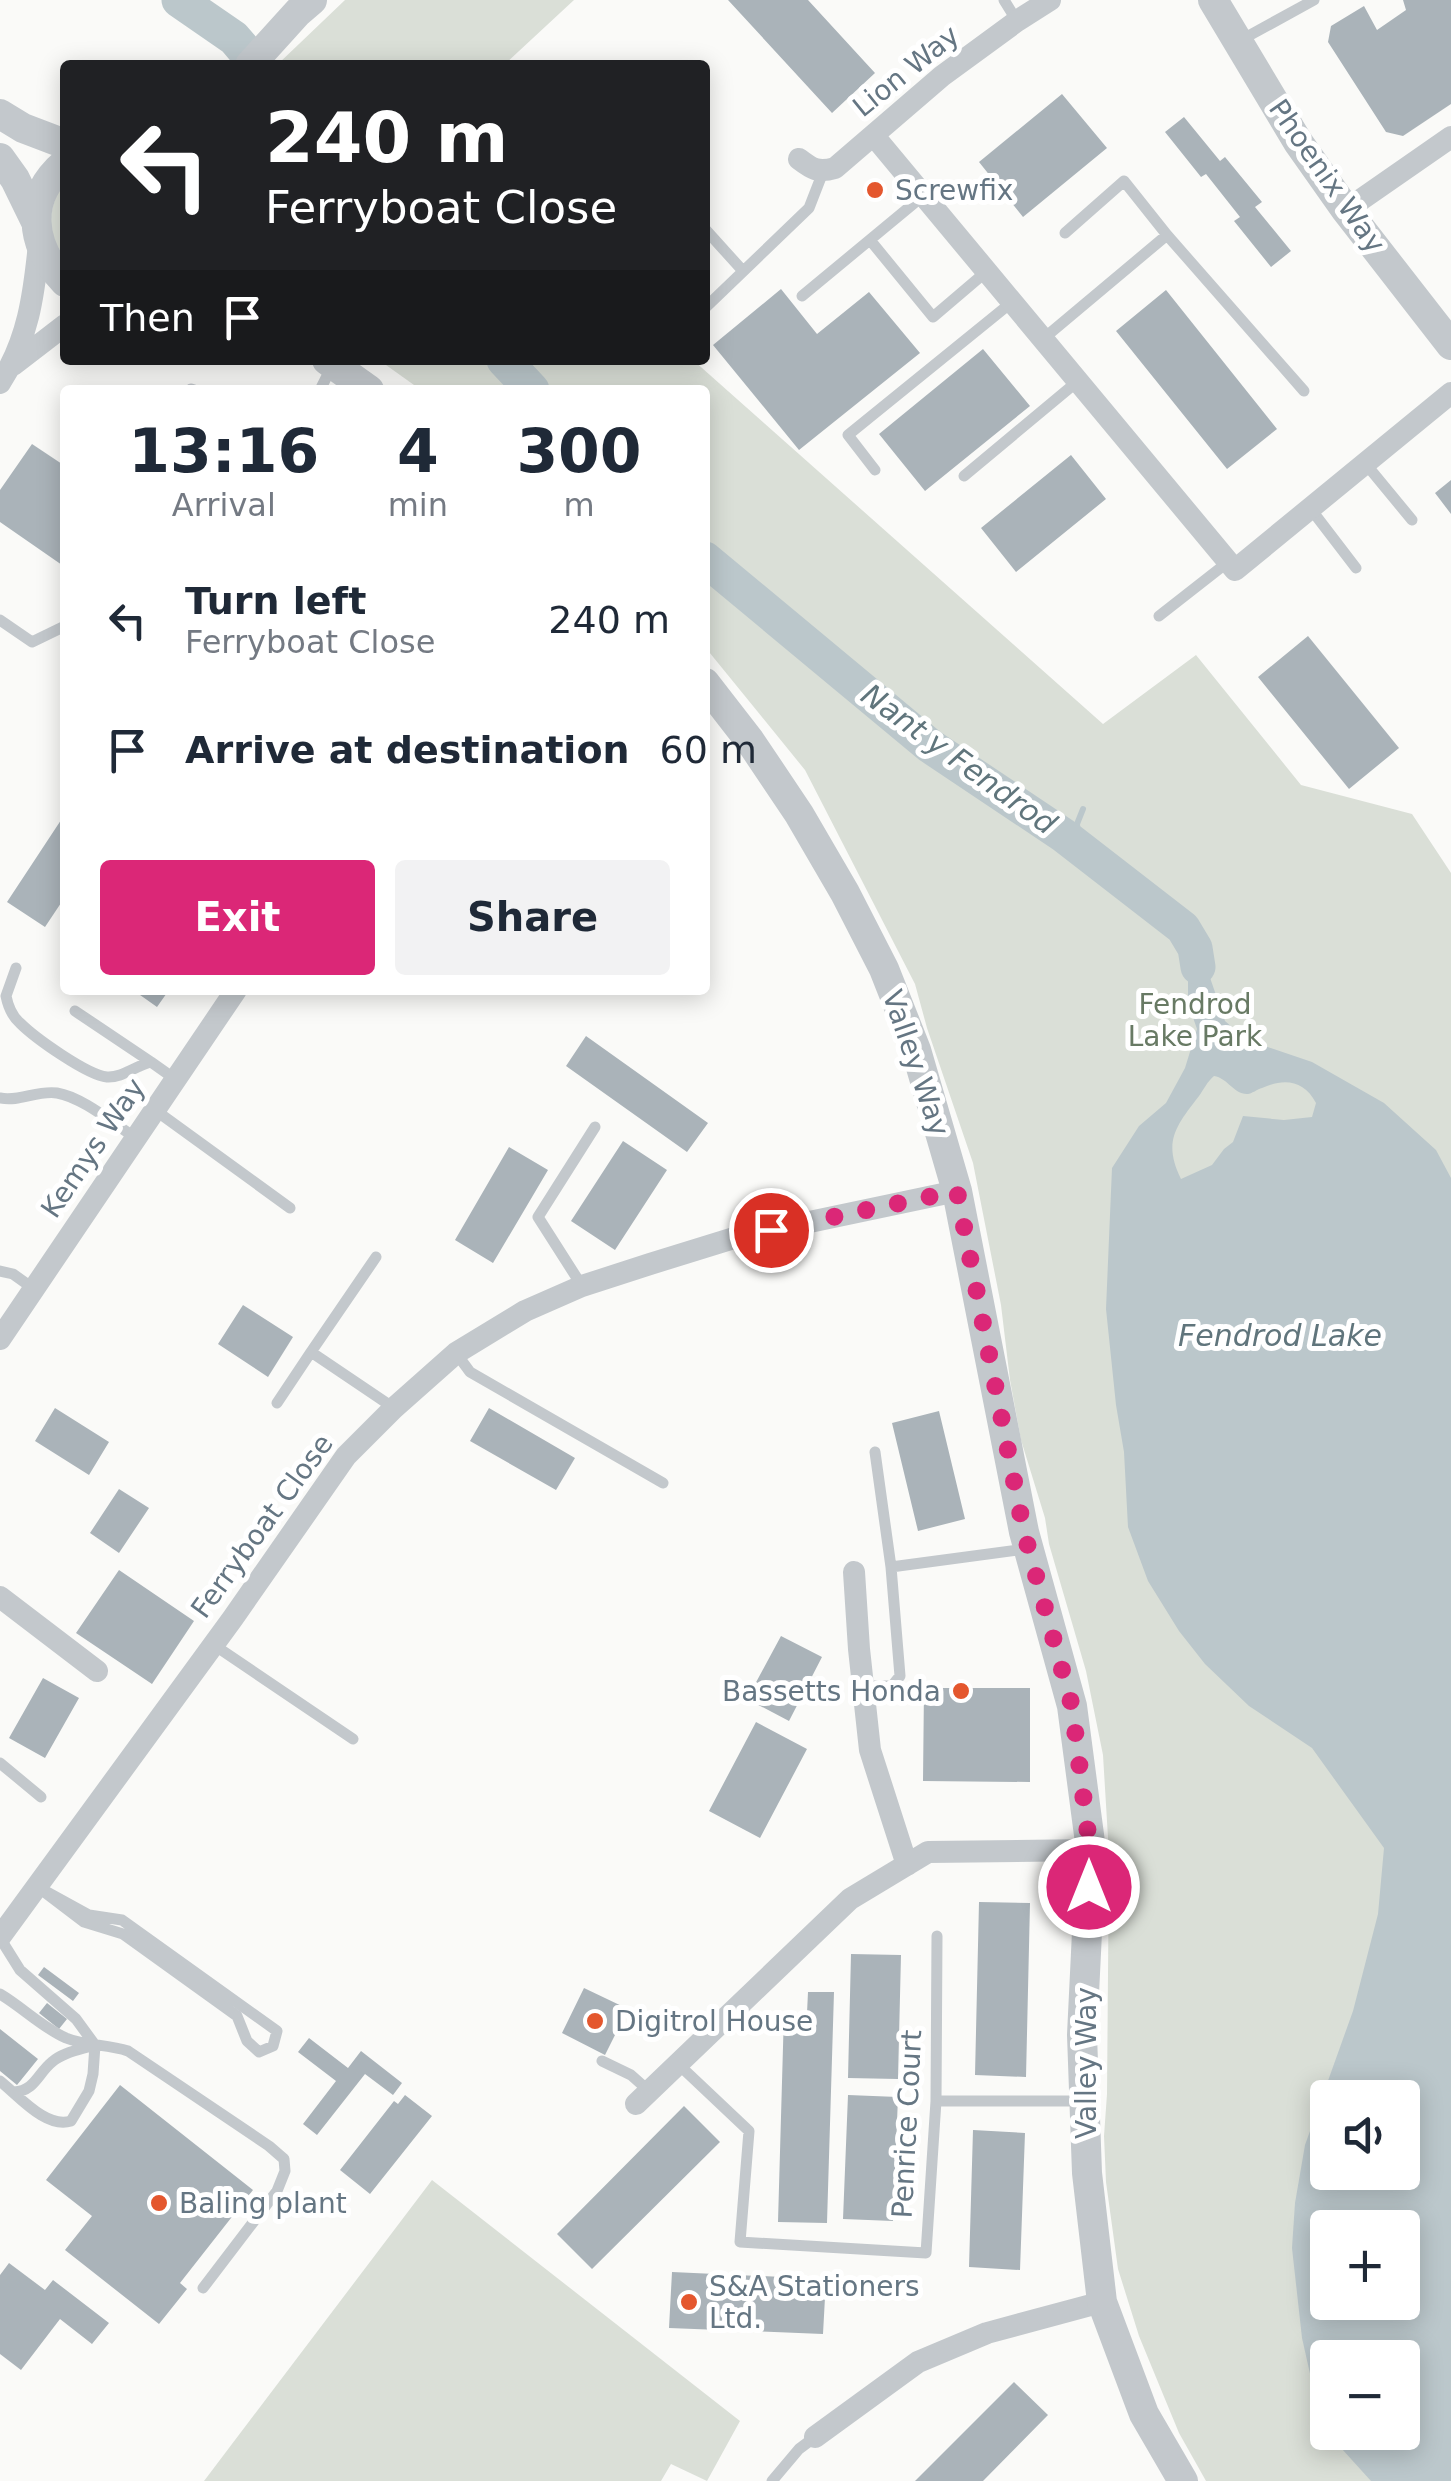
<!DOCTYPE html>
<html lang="en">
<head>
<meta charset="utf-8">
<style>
	body { margin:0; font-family:"DejaVu Sans",sans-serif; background:#f2f2f3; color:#1f2937; height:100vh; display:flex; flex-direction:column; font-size:38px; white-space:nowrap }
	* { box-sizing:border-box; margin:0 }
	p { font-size:32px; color:#747a83 }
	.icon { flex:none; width:55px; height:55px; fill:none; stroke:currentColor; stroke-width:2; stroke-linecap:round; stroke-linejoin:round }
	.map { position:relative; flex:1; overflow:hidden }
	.side { position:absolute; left:60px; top:385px; width:650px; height:610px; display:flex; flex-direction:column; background:#fff; border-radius:10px; box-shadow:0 5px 25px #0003 }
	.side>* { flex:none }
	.hud { position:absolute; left:60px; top:60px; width:650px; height:305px; border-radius:10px; box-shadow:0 5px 25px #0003; background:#202124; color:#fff; overflow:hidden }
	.controls { position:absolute; left:1310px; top:2080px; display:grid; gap:20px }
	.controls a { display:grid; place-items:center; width:110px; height:110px; border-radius:10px; background:#fff; box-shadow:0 5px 25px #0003; font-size:50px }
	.pin { position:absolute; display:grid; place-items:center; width:85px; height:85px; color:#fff; margin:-42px; border:5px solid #fff; border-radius:50%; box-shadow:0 2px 10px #0007 }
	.me { position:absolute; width:110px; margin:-55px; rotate:0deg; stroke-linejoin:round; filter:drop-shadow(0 0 8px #0008) }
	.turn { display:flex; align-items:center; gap:35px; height:210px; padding:0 40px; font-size:45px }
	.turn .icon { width:130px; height:130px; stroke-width:2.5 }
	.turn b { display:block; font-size:70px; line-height:85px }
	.then { display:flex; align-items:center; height:95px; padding:0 40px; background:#0003; gap:20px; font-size:38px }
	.eta { display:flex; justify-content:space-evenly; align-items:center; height:170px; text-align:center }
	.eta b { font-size:60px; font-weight:700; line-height:70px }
	.cta { display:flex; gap:20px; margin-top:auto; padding:20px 40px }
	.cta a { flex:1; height:115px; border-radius:10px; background:#db2777; color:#fff; font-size:40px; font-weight:700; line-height:115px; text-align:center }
	.cta a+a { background:#f2f2f3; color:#1f2937 }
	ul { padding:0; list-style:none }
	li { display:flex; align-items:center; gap:30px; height:130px; padding:0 40px }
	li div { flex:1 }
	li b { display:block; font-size:38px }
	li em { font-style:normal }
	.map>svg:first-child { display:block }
	.green { fill:#dadfd7; fill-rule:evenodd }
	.water { fill:#bbc7cb; fill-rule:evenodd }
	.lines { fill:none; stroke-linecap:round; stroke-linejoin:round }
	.stream { stroke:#bbc7cb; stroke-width:6 }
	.river { stroke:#bbc7cb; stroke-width:35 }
	.building { fill:#aab3b9 }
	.service { stroke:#c3c8cc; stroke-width:11 }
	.minor { stroke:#c3c8cc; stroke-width:22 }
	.tertiary { stroke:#c3c8cc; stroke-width:30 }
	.route { stroke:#db2777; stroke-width:18; stroke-dasharray:0 32.4 }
	.poi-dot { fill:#e4572e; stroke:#fff; stroke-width:4 }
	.labels { text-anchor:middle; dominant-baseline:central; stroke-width:10; stroke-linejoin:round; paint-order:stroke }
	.street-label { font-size:28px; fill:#657683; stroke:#fff }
	.poi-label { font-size:28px; fill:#657683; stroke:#fff; text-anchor:start }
	.park-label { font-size:28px; fill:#687a64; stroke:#fff }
	.water-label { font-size:30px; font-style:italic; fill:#60757c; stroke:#fff }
</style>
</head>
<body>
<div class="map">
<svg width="1451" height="2481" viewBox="0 0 1451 2481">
	<rect width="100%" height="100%" fill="#fafaf8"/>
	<path class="green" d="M345 0H574L504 65H277Z
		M65 175V257C41 228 52 205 65 175Z
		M379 360H693L1103 724 1196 655 1301 785 1412 814 1451 873V2481H1206L1179 2433 1160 2387 1139 2336 1118 2269 1106 2182 1104 2136 1107 2094 1109 1854 1103 1755 1086 1671 1049 1544 1045 1518 1021 1440 1010 1380 1001 1305 973 1163 927 1028 915 984 805 770 705 647V390H421ZM1328 2098H1402V2172H1328ZM1328 2228H1402V2302H1328ZM1328 2358H1402V2432H1328Z
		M432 2180 740 2421 707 2481 671 2464 661 2481H204Z"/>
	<path class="water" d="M1198 967 1207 969 1225 1021 1247 1040 1312 1062 1384 1103 1436 1150 1451 1178V2481H1371L1322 2427 1302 2338 1292 2248 1295 2203 1305 2145 1353 2011 1378 1914 1384 1848 1312 1748 1249 1706 1205 1664 1179 1631 1148 1581 1128 1527 1124 1452 1116 1405 1106 1309 1112 1168 1139 1126 1166 1103 1185 1068 1197 1029 1188 1003V976ZM1214 1076C1228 1078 1234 1095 1248 1094 1251 1094 1258 1089 1262 1088 1284 1078 1304 1080 1316 1103L1312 1117 1284 1120 1243 1116 1233 1142 1224 1149 1212 1165 1181 1179C1163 1142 1175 1127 1199 1096 1204 1089 1207 1082 1214 1076ZM1328 2098H1402V2172H1328ZM1328 2228H1402V2302H1328ZM1328 2358H1402V2432H1328Z"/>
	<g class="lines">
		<path class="stream" d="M1079 847 1077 824 1083 809"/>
		<path class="river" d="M179 0 234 38 257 65
			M504 360 532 390
			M705 559 930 746 1063 835 1183 928 1195 948 1198 967"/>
	</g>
	<path class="building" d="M728 0H808L875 73 832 113Z
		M1403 0H1451V104L1403 136 1386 132 1328 42 1331 26 1364 6 1377 30 1406 10Z
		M1062 94 1107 148 1023 217 979 162Z
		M1184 117 1220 161 1225 157 1262 202 1255 207 1291 251 1271 267 1234 221 1240 217 1206 174 1201 177 1165 132Z
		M781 289 817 334 869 292 920 353 799 450 713 345Z
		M1166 290 1277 429 1227 469 1116 331Z
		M983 349 1030 406 925 491 879 434Z
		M32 444 65 466V561L62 565 0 522V490Z
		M1071 455 1106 499 1016 572 981 528Z
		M1451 480V514L1435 493Z
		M1308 636 1399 748 1349 789 1258 677Z
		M65 814V897L45 927 7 902Z
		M133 990H169L157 1007Z
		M586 1036 708 1123 687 1152 566 1066Z
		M623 1141 667 1170 615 1250 571 1221Z
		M509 1147 548 1170 493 1263 455 1240Z
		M243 1305 293 1337 268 1377 218 1344Z
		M55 1408 109 1442 89 1475 35 1441Z
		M489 1408 575 1458 556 1490 470 1441Z
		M939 1411 965 1519 918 1531 892 1423Z
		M119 1489 149 1508 119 1553 90 1533Z
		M119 1570 194 1621 152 1684 76 1633Z
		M781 1636 822 1657 789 1721 747 1699Z
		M43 1678 79 1698 45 1758 9 1738Z
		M924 1688H1030V1782L923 1781Z
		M756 1722 807 1749 760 1838 709 1811Z
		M979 1902 1030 1903 1026 2077 975 2075Z
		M851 1954 901 1955 898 2079 848 2078Z
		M44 1967 79 1993 73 2001 38 1975Z
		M584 1988 628 2009 605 2055 562 2033Z
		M808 1992H834L827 2223 778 2222 784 2012 807 2013Z
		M47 2003 67 2019 59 2029 39 2013Z
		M0 2029 38 2059 17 2085 0 2071Z
		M309 2038 348 2068 361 2051 402 2083 393 2095 365 2074 317 2135 303 2124 336 2081 298 2052Z
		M120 2085 253 2190 180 2283 187 2289 159 2324 65 2250 92 2216 46 2180Z
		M405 2095 432 2116 370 2194 340 2170 394 2101 398 2104Z
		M848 2095 898 2097 893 2221 843 2219Z
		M684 2106 720 2142 592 2269 557 2234Z
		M973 2130 1025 2133 1020 2270 969 2267Z
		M9 2263 45 2290 53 2280 109 2323 92 2344 60 2319 21 2370 0 2354V2275Z
		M672 2272 826 2279 823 2334 669 2328Z
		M1014 2382 1048 2415 983 2481H915Z"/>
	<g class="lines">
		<path class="service" d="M1004 0 1017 21
			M1241 40 1314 0
			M705 229 743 271
			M1065 233 1124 181 1167 235
			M870 240 933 317 987 271
			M802 296 924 195
			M705 308 809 208 823 172
			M1043 339 1167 235 1304 391
			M191 389 194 390
			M320 390 331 368
			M1365 463 1412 520
			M875 470 848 435 1012 302
			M964 476 1078 381
			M1310 508 1356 568
			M1159 616 1228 562
			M0 620 32 642 65 626
			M16 968 6 996C8 1006 13 1017 20 1023 35 1038 87 1075 107 1077 122 1078 135 1066 151 1062L175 1079
			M75 1011 151 1062
			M0 1098C20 1102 37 1090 57 1093 82 1097 114 1124 136 1138
			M155 1110 290 1208
			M376 1257 311 1352 394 1408
			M0 1271 13 1274 34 1289
			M582 1286 538 1217 595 1127
			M456 1353 470 1372 663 1483
			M277 1403 311 1352
			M875 1452 891 1567
			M214 1645 353 1739
			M863 1686H892L900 1676 891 1567 1025 1549
			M0 1763 41 1797
			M38 1887 89 1915 122 1920 277 2031 273 2046 259 2052 247 2041 237 2016 123 1934 84 1922Z
			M0 1938 20 1970 76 2019 95 2045 93 2074 89 2091 71 2121C46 2129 19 2096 0 2081
			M0 1994C22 2007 43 2028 66 2038 86 2046 108 2044 128 2051L269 2146 284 2159 285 2171 277 2191 203 2288
			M602 2061 631 2075 649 2091
			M677 2063 749 2131 740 2242 926 2253 936 2101 937 1936
			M14 2092C35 2091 38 2073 52 2062 62 2053 78 2050 91 2046
			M936 2101H1084
			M772 2481 799 2449 815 2437"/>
		<path class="minor" d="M874 136 1235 570 1451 393
			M799 159C812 169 818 173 835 168L942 76 1017 21 1050 0
			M1346 210 1451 137
			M13 365 65 325
			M0 383C28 341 34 294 39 244
			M0 1339 236 990
			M854 1572 859 1649 870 1750 907 1865
			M0 1597 97 1671
			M0 1937 233 1618 346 1456 394 1408 456 1353 525 1311 582 1286 650 1264 734 1238 957 1191
			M636 2104 850 1899 928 1852 1091 1850
			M815 2437 918 2362 987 2333 1102 2302"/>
		<path class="tertiary" d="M1213 0 1298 142 1346 210 1451 345
			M250 65 298 12 312 0
			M0 114 23 128 65 144
			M0 158 15 179 36 222
			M65 163C24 198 30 245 65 282
			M327 360 369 390
			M705 683 750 741 799 814 845 893 884 969 916 1050 957 1191 1024 1532 1072 1706 1091 1850 1082 2035 1087 2173 1102 2302 1144 2414 1183 2481"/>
	</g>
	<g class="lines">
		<path class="route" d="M771 1230 957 1191 1024 1532 1072 1706 1090 1850 1089 1887"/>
	</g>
	<g class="poi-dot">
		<circle cx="875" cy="190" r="10"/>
		<circle cx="961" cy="1691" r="10"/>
		<circle cx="595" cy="2021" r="10"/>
		<circle cx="159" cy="2203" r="10"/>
		<circle cx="689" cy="2302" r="10"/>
	</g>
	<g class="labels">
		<g class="street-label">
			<text transform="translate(906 71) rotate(-39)">Lion Way</text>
			<text transform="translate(1327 176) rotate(55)">Phoenix Way</text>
			<text transform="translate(916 1063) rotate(71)">Valley Way</text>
			<text transform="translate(93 1148) rotate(-56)">Kemys Way</text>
			<text transform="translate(262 1526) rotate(-54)">Ferryboat Close</text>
			<text transform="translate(1086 2063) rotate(-90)">Valley Way</text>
			<text transform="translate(907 2124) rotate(-87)">Penrice Court</text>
		</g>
		<g class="poi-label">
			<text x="895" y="190">Screwfix</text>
			<text x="941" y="1691" text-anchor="end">Bassetts Honda</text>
			<text x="615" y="2021">Digitrol House</text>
			<text x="179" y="2203">Baling plant</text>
			<text x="709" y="2286">S&amp;A Stationers<tspan x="709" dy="32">Ltd.</tspan></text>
		</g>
		<g class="park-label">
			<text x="1195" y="1004">Fendrod<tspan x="1195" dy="32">Lake Park</tspan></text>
		</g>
		<g class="water-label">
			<text transform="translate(959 759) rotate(36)">Nant y Fendrod</text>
			<text x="1280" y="1335">Fendrod Lake</text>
		</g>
	</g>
</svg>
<div class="controls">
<a><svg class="icon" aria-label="sound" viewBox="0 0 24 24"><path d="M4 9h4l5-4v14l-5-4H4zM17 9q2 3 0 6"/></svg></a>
<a>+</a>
<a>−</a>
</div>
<div class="pin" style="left:771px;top:1230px;background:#d93025"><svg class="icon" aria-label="arrive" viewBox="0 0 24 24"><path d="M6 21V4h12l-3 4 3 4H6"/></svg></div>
<svg class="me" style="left:1089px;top:1887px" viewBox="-20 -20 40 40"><circle r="17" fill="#db2777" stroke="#fff" stroke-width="3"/><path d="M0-11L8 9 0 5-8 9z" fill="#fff"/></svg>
<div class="hud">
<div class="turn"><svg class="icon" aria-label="left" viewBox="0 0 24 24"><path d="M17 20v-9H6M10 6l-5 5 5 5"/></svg><div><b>240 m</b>Ferryboat Close</div></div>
<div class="then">Then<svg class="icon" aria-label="arrive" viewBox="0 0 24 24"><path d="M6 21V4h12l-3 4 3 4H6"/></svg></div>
</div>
<section class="side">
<div class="eta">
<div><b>13:16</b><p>Arrival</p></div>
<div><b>4</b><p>min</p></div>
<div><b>300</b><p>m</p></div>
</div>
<ul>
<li><svg class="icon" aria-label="left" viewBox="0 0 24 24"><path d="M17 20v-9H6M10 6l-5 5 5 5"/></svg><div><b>Turn left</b><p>Ferryboat Close</p></div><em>240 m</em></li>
<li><svg class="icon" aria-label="arrive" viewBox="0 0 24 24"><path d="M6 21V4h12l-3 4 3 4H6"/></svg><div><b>Arrive at destination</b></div><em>60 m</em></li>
</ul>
<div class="cta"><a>Exit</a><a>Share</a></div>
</section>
</div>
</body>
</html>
